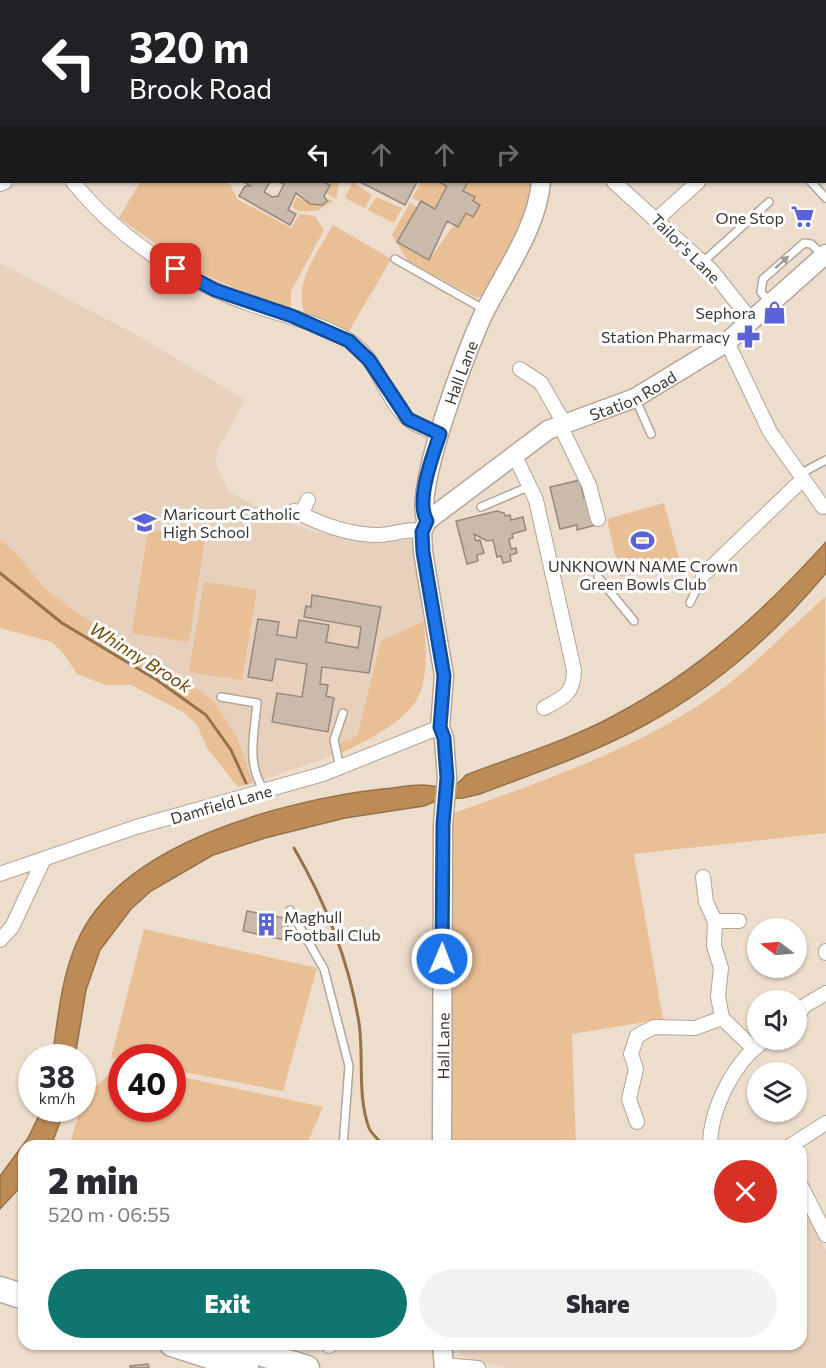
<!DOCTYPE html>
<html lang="en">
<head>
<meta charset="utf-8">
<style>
	body { margin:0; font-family:Commissioner,sans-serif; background:#f2f2f3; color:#2b2b33; height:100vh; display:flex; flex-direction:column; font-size:22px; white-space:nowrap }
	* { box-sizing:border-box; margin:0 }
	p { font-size:20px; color:#7c7c81 }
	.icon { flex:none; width:33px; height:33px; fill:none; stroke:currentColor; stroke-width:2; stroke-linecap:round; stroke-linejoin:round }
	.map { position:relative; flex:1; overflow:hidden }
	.panel { position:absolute; left:18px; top:1140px; width:789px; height:210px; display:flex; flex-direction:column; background:#fff; border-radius:18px; box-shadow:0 2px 4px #0004 }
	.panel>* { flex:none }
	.top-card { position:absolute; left:0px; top:0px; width:826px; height:183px; box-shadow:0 2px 4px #0004; background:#202124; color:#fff; overflow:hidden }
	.needle { width:39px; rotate:286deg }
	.tools { position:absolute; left:747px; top:918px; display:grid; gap:12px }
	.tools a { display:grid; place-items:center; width:60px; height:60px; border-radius:50%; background:#fff; box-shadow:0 2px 4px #0004; font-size:30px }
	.speed { position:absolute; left:18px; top:1044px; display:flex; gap:12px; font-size:30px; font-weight:700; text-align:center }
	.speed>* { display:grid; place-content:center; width:78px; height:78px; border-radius:50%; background:#fff; box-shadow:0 2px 4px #0004; line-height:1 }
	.speed small { font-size:15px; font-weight:400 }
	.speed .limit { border:9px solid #d22; background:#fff; color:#111 }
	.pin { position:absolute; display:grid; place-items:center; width:51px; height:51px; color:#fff; margin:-26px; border-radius:12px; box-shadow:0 3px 9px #0006 }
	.me { position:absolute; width:66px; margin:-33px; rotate:1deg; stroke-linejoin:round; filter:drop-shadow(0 0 4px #0008) }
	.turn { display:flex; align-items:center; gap:21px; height:126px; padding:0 30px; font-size:27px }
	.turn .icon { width:78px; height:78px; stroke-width:2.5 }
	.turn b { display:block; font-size:42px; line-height:51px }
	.lanes { display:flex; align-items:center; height:57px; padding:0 30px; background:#0003; justify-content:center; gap:30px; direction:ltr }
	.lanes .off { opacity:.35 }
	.round { display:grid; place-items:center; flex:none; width:63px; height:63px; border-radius:32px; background:#f2f2f3 }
	.summary { display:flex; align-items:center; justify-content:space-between; height:102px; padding:0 30px }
	h1 { font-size:36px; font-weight:800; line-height:45px }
	.cta { display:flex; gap:12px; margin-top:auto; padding:12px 30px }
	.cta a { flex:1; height:69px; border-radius:36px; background:#0f766e; color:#fff; font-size:24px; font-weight:800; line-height:69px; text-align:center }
	.cta a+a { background:#f2f2f3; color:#2b2b33 }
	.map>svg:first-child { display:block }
	.built { fill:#e7d1bc }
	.green { fill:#e9bf95 }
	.water { fill:#bd8b56; stroke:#96724b; stroke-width:1.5 }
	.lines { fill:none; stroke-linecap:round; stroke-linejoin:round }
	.stream { stroke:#96724b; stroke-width:3 }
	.building { fill:#c9baab; stroke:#97887a; stroke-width:1.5 }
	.lane-casing { stroke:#b4a597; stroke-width:10 }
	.street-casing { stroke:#b4a597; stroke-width:16 }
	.secondary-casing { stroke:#b4a597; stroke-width:21 }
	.highway-casing { stroke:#b4a597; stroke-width:27 }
	.lane { stroke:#fff; stroke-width:7 }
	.street { stroke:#fff; stroke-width:14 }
	.secondary { stroke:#fff; stroke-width:18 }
	.highway { stroke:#fff; stroke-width:24 }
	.rail-casing { stroke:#665e56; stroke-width:5 }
	.rail { stroke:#fff; stroke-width:3; stroke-dasharray:9; stroke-linecap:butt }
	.oneway { fill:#9e9a98 }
	.route-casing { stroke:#114b97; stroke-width:15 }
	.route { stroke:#1a73e8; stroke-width:10 }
	.labels { text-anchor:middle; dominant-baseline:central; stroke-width:6; stroke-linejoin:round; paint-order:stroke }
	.poi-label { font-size:16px; fill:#3c3630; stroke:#fff; text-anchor:end }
	.street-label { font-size:16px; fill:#3c3630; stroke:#fff }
	.water-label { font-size:18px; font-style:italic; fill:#784701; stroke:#fff }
</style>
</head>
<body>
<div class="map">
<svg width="826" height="1368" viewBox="0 0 826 1368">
	<rect width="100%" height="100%" fill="#edddcd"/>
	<path class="built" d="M117 0H298L300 1 116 2Z
		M0 263 138 336 245 400 217 451 216 465 229 492 295 525 316 532 366 542 412 540 425 612 422 613 426 661 422 688 414 704 403 716 341 753 253 783 237 737 213 700 148 655 69 608 44 587 13 550 0 540Z
		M801 1199 826 1251V1368H506L466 1358 452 1344H801Z"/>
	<path class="green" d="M140 182H224L230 184 237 199 291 228 300 214 315 216 324 230 291 291V308L237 289 195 271 119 218Z
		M324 182H339L336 199 326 193 330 185Z
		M353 182 372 195 365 208 345 198Z
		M421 182H438L447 186 435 209 412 198Z
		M468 182H534L522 223 485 295 476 298 408 261 392 235 410 203 418 208 397 242 429 260 454 225 458 227 466 213 473 217 480 205 473 201 474 197 463 191Z
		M297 197 310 204H325L326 198 333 201 317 211H298L292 206Z
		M376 197 402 208 394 223 368 210Z
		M333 225 391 259 348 333 304 312C294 281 318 252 333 225Z
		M664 503 680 562 620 577 607 519Z
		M148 529 205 538 189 642 132 633Z
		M0 540 13 550 44 587 69 608 148 655 213 700 237 737 253 783 238 787 207 748 197 725 183 712 131 685H106L77 674 64 654 52 642 0 628Z
		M204 582 257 590 242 680 189 672Z
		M825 597 826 833 634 854 663 1019 572 1034 576 1146H446L449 815C541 781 635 751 715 694 752 668 790 628 825 597Z
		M424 621C425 643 428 665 422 687 414 719 368 740 341 753V742L351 740 358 734 381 641Z
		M144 929 317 968 283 1091 173 1070 172 1058H122L121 1060 111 1058Z
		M120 1064 122 1108H172L173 1075 323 1107 306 1146H69L84 1097Z"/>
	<path class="water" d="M826 542V573C776 633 714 688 645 725 592 754 535 773 480 794L463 798 441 799 424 806 345 818 265 838 213 855 151 891 131 909 100 950 86 990 75 1057 52 1058C58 1019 61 978 77 942 119 843 285 800 382 789 395 788 409 785 422 785 444 785 447 796 466 775 515 756 568 741 615 715 698 671 764 611 826 542Z
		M42 1109H65L51 1146H24V1183L0 1209V1176L28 1138Z"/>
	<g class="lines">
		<path class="stream" d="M0 573 62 623 157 680 206 715 231 750 246 783
			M294 848C326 903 349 961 359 1023 364 1057 357 1096 369 1128 372 1135 379 1139 383 1146"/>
	</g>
	<path class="building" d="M244 182H270L264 192 272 197 278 196 284 184 279 182H324L330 185 324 196 327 201 322 205 310 204 296 193 288 210 296 214 290 225 239 196 245 186H250Z
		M360 182H417L405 205Z
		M438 182H468L463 191 475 197 473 201 480 205 473 217 466 213 458 227 447 221 429 260 397 242 421 201 435 209 447 186Z
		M580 480 584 498 589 496 596 525 577 530V525L560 529 550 487Z
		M497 511 504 513 505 516 510 515 511 520 523 517 526 530 512 534 513 538 509 539 511 549 516 548 517 553 510 555 511 561 503 563 501 556 497 557 493 540 487 541 474 534 476 541 480 540 484 553 477 555 478 561 467 564 456 521Z
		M312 595 381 607 369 673 322 667 320 684 328 685 326 696 334 698 328 732 272 722 277 693 302 697 307 664 276 659 272 681 248 677 258 619 279 622 277 635 296 638 299 620 329 625 326 642 358 648 361 627 304 617 306 606 311 607Z
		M247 911 289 919 285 940 243 931Z
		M148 1364 149 1368H130V1366Z"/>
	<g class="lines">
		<defs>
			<path id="lane" d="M238 0V2
				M811 182 826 198
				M395 259 485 310
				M703 262 769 202
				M770 303 761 292 763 279 804 243 811 244 822 254
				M636 400 651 434
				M798 475 826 460
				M481 507 528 487
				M598 577 634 621
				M690 603 703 575
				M221 697 257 703C254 735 246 765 265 792
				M340 768 334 740 343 713
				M290 910 324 969 349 1066 343 1146"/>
			<path id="street" d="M108 2 109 0
				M636 2 638 0
				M73 182C120 240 185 282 256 306 287 317 327 324 354 344 379 363 385 398 407 418 416 426 429 430 440 434
				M614 182 712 271 751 320
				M0 184 5 182
				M657 219 698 182
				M727 342 770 432 823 507
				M520 369 541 383 564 423
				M560 425 589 485 598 519
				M514 454 536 500 574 670C574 693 564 698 544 708
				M294 511 301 514 308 500
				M301 514C325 526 352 535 379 535 393 535 410 527 422 532
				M703 575 802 480
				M0 874 136 827 323 774 440 727
				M703 877 706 902 715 921 714 946 721 968 718 996 722 1018 753 1048
				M715 921H739
				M0 940 12 927 43 861
				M826 951V953
				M796 1019 804 1006 826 993
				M637 1122 629 1099 636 1069 631 1054 637 1036 654 1027 695 1028 722 1018
				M710 1146C710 1109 735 1059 766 1040
				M790 1146 826 1123
				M801 1186 826 1235
				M329 1346V1344
				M444 1365 478 1368"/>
			<g id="secondary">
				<path d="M464 0V2"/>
				<path id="s1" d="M427 521C411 494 469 343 485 311 505 271 537 228 541 182"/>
				<path id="s2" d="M442 1146 443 824 447 778 444 738 440 727 444 676 423 552 422 532 427 521 548 430 635 398 727 342 826 254"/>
				<path d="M442 1344 444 1368"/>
			</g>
			<path id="highway" d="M0 1289 24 1297
				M172 1344 246 1368
				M231 1344 307 1368"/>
		</defs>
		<use href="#lane" class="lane-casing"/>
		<use href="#street" class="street-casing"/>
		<use href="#secondary" class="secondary-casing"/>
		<use href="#highway" class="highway-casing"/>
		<use href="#lane" class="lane"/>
		<use href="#street" class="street"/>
		<use href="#secondary" class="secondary"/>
		<use href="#highway" class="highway"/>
		<defs>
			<path id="rail" d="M816 0 817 2
				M825 20 826 21"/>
		</defs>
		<use href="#rail" class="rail-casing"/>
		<use href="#rail" class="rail"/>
	</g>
	<defs><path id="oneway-solid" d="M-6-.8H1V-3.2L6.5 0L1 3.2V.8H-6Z" transform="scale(1.5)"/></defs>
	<use class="oneway" href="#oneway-solid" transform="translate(782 262) rotate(-42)"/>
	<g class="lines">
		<defs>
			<path id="route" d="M176 269 215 290 292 316 349 341 369 360 408 419 440 434C433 455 415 501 427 521L422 532 423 552 444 676 440 727 444 738 447 778 443 824 442 959"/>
		</defs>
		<use href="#route" class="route-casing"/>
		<use href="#route" class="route"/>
	</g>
	<defs>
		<symbol id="supermarket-bare" viewBox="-9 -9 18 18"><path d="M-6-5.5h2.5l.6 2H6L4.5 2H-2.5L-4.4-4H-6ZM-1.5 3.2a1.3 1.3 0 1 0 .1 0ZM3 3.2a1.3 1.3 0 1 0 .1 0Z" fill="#5c62da" stroke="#fff" stroke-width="2.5" paint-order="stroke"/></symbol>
		<symbol id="shop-bare" viewBox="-9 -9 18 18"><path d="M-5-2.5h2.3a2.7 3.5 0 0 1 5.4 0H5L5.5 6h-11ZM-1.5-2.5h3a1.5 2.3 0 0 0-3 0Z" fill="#5c62da" stroke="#fff" stroke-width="2.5" paint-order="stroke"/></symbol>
		<symbol id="pharmacy-bare" viewBox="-9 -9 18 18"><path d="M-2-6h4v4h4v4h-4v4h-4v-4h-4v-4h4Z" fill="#5c62da" stroke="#fff" stroke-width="2.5" paint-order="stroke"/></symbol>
		<symbol id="school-bare" viewBox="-9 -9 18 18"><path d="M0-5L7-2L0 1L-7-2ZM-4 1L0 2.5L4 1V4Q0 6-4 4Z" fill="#5c62da" stroke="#fff" stroke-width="2.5" paint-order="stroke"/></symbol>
		<symbol id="stadium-bare" viewBox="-9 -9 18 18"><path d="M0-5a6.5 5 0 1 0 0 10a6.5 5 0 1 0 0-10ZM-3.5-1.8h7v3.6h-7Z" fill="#5c62da" stroke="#fff" stroke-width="2.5" paint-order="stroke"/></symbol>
		<symbol id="building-bare" viewBox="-9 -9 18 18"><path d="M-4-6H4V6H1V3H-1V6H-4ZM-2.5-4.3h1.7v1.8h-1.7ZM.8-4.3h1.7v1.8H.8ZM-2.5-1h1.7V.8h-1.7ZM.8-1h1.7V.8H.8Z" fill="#5c62da" stroke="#fff" stroke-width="2.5" paint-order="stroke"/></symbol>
	</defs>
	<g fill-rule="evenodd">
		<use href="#supermarket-bare" x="786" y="200" width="33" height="33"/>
		<use href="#shop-bare" x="758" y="296" width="33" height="33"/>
		<use href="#pharmacy-bare" x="732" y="320" width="33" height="33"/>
		<use href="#school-bare" x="128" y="506" width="33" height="33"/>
		<use href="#stadium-bare" x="626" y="524" width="33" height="33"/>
		<use href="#building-bare" x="250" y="908" width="33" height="33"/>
	</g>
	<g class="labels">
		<g class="poi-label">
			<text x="784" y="217">One Stop</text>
			<text x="756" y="312">Sephora</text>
			<text x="730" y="336">Station Pharmacy</text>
			<text x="163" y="513" text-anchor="start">Maricourt Catholic<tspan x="163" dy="18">High School</tspan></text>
			<text x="643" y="565" text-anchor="middle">UNKNOWN NAME Crown<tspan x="643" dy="18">Green Bowls Club</tspan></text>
			<text x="284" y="916" text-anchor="start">Maghull<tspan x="284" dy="18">Football Club</tspan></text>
		</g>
		<g class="street-label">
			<text transform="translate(686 248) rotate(45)">Tailor's Lane</text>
			<text stroke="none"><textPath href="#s1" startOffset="154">Hall Lane</textPath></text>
			<text stroke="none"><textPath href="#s2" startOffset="872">Station Road</textPath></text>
			<text transform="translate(221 804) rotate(-16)">Damfield Lane</text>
			<text stroke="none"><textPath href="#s2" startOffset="100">Hall Lane</textPath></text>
		</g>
		<g class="water-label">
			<text transform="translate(141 657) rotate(32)">Whinny Brook</text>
		</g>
	</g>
</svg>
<div class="tools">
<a><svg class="needle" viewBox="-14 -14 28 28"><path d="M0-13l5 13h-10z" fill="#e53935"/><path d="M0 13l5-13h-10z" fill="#7c7c81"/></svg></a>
<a><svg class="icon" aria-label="sound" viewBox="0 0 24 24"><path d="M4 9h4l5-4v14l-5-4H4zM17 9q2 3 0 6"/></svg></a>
<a><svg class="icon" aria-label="layers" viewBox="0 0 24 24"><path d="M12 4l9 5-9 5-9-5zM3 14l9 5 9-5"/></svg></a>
</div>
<div class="speed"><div>38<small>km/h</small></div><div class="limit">40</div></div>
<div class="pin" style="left:176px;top:269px;background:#d93025"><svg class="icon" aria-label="arrive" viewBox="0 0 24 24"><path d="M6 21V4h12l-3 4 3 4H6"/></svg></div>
<svg class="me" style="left:442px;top:959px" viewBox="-20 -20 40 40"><circle r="17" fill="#1a73e8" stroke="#fff" stroke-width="3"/><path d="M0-11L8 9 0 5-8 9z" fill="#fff"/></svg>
<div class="top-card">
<div class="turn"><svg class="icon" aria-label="left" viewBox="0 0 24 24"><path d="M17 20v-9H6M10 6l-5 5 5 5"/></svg><div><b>320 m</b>Brook Road</div></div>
<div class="lanes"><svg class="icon" aria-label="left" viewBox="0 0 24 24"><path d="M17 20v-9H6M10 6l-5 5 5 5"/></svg><svg class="icon off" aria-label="ahead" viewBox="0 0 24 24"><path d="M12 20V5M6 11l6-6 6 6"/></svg><svg class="icon off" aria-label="ahead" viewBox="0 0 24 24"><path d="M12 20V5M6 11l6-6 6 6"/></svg><svg class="icon off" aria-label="right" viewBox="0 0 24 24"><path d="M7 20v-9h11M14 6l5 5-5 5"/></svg></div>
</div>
<section class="panel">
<div class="summary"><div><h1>2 min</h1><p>520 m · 06:55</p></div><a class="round" style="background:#d93025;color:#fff"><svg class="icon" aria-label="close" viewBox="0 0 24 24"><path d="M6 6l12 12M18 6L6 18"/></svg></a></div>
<div class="cta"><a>Exit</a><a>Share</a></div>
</section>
</div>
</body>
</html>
